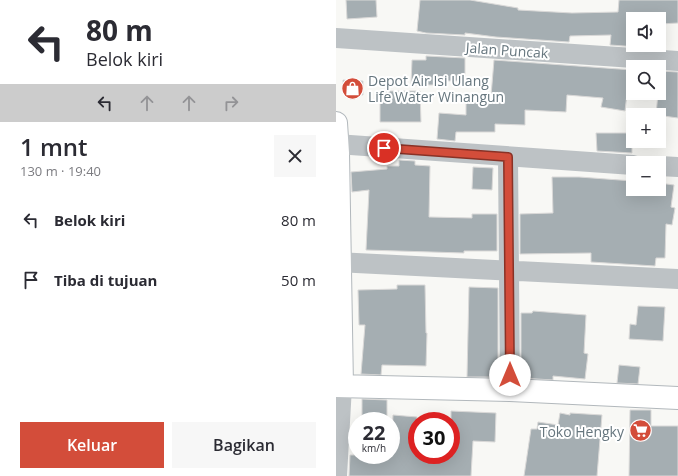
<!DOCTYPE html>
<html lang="id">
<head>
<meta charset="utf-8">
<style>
	body { margin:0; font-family:"Open Sans",sans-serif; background:#f7f7f7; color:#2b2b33; height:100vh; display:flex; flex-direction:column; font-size:15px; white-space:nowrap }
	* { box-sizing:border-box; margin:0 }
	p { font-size:13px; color:#7c7c81 }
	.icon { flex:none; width:22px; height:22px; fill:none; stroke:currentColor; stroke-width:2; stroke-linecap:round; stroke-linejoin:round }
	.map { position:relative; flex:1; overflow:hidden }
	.drawer { display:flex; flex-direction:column; background:#fff; width:336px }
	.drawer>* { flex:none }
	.hud { background:#fff; color:#2b2b33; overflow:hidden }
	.controls { position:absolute; left:290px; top:12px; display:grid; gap:8px }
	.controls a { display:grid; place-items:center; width:40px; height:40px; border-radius:0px; background:#fff; box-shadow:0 4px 16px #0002; font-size:20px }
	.speed { position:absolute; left:12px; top:412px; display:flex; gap:8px; font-size:20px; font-weight:700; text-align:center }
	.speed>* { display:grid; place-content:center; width:52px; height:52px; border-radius:50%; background:#fff; box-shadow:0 4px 16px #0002; line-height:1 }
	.speed small { font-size:10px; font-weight:400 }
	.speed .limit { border:6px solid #d22; background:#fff; color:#111 }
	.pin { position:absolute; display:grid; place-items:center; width:34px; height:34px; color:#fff; margin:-17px; border:2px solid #fff; border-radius:50%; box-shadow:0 1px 4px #0007 }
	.me { position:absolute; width:44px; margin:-22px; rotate:0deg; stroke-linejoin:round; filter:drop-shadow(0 0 3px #0008) }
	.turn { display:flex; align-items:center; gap:14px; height:84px; padding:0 20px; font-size:18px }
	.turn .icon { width:52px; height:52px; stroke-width:2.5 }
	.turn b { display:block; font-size:28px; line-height:34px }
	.lanes { display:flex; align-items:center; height:38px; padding:0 20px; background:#0003; justify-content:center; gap:20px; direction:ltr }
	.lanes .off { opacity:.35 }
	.round { display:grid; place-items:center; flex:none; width:42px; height:42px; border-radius:0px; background:#f7f7f7 }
	.summary { display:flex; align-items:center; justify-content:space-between; height:68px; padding:0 20px }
	h1 { font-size:24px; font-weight:600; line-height:30px }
	.primary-button { display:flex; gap:8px; margin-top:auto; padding:8px 20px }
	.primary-button a { flex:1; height:46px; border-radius:0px; background:#d34d3a; color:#fff; font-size:16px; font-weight:600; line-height:46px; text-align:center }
	.primary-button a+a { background:#f7f7f7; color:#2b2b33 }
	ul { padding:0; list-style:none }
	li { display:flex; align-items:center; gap:12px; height:60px; padding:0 20px }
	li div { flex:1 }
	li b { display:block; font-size:15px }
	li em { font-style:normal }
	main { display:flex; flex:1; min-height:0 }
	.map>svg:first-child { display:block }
	.building { fill:#a5aeb2; stroke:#dad9d8 }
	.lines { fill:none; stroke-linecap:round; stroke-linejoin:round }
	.secondary-casing { stroke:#b2b8bc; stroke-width:24 }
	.street { stroke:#bdc2c5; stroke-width:20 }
	.secondary { stroke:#fff; stroke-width:22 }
	.route-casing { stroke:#893226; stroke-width:10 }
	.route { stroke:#d34d3a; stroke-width:7 }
	.labels { text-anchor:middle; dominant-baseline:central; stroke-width:4; stroke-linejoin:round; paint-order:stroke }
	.street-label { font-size:14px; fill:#66767e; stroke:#fff }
	.poi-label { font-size:14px; fill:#66767e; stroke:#fff; text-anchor:start }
</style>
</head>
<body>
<main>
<section class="drawer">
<div class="hud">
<div class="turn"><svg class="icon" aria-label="left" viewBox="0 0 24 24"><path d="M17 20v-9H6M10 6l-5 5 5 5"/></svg><div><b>80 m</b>Belok kiri</div></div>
<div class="lanes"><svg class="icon" aria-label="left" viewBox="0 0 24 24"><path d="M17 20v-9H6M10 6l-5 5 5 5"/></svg><svg class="icon off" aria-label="ahead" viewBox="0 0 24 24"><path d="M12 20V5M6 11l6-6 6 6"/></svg><svg class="icon off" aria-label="ahead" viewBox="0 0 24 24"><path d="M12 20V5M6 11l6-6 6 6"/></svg><svg class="icon off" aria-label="right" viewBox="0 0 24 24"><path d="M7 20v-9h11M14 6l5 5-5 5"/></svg></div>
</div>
<div class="summary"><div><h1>1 mnt</h1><p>130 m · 19:40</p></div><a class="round"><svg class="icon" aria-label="close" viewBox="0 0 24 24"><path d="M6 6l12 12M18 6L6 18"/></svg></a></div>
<ul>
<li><svg class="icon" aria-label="left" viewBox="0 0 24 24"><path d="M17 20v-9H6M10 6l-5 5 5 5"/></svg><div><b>Belok kiri</b></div><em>80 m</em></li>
<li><svg class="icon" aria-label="arrive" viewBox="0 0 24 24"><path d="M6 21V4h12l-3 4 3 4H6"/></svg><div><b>Tiba di tujuan</b></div><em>50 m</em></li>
</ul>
<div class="primary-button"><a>Keluar</a><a>Bagikan</a></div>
</section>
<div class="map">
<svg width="342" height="476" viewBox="0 0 342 476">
	<rect width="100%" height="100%" fill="#f8f8f5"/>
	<path class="building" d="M10 0H40L41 17 11 19Z
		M84 0H134L182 8V10L236 13 282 12 283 0H342V23L323 24V19H297V45H303V47L274 45 275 35 234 36 233 42 160 37 129 33V35L90 33 81 31Z
		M90 56 129 58V81H99V85H75L76 60H90Z
		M158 60 297 70V95L291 94 289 111 265 107 267 98 231 95 230 112 189 110V125L159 124V132H120L119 141 101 139 103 113 130 115V95L155 96Z
		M324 71 342 72V118L320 115Z
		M7 80 27 81V95L7 94Z
		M44 91H84L85 122H44Z
		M260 133H296V153L261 151Z
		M63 160 79 161V165L94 166 93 217 136 218V214H161V251H128V253L30 250 33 190 16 192 15 172 51 169V166H63Z
		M137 167 157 168 156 190 136 189Z
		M216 177H243L297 181V189H323V183L338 185 335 207 339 208 336 225 330 224 329 258H320L319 266 255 262V253L184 254V214L217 213Z
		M61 285H89L90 333H91L90 366 46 365 45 375 25 374 29 325H23L22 290 61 289Z
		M133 287 162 288V377H131Z
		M302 306 329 307 327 341 293 339 294 324 300 325Z
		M197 311 250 315 248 353 252 354 249 379 217 376V380L185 378V313H196Z
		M283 365 304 367 302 384 281 383Z
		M26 399 51 400V421H26Z
		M294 410H315V426H342V476H293Z
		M115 411 160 413 159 442 137 441 135 476H13L14 455H55L57 415 81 417V455H115Z
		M224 413 234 415V413L266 415 261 476H188L195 429H201L202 422 222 425Z"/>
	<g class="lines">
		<defs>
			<path id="secondary" d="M0 123 2 153 6 386
				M0 386 174 390 342 398"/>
		</defs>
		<use href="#secondary" class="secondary-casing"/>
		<path class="street" d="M0 38 342 61
			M0 144 297 165
			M172 157 174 390
			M323 166 342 167
			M0 262 342 279
			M1 476 6 386"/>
		<use href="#secondary" class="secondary"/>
	</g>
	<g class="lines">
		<defs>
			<path id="route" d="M48 148 172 157 174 375"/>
		</defs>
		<use href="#route" class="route-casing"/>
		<use href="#route" class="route"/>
	</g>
	<defs>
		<symbol id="shop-disc" viewBox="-11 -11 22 22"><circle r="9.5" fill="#d34d3a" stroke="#fff"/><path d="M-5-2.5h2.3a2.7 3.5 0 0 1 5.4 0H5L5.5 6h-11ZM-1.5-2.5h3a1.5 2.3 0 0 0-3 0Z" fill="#fff"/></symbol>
		<symbol id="supermarket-disc" viewBox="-11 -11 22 22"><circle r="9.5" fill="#d34d3a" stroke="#fff"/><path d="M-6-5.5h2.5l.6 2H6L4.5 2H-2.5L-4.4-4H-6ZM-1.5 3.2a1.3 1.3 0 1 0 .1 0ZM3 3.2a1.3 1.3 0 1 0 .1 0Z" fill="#fff"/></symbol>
	</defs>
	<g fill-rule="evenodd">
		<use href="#shop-disc" x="4" y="76" width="25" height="25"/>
		<use href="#supermarket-disc" x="292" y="418" width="25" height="25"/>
	</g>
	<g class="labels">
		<g class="street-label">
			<text transform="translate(171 50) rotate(4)">Jalan Puncak</text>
		</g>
		<g class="poi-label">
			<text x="32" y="80">Depot Air Isi Ulang<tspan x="32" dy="16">Life Water Winangun</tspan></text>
			<text x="288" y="431" text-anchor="end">Toko Hengky</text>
		</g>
	</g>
</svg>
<div class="controls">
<a><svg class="icon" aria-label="sound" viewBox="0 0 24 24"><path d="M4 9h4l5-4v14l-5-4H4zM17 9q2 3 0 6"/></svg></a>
<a><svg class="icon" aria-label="search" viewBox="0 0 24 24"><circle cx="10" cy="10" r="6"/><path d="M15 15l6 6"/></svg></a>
<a>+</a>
<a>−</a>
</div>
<div class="speed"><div>22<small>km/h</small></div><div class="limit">30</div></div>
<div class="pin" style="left:48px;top:148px;background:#d93025"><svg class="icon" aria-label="arrive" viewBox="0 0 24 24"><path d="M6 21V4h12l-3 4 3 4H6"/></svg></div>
<svg class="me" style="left:174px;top:375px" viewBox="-20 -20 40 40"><circle r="19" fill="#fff"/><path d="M0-13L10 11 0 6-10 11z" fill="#d34d3a"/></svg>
</div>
</main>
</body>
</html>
